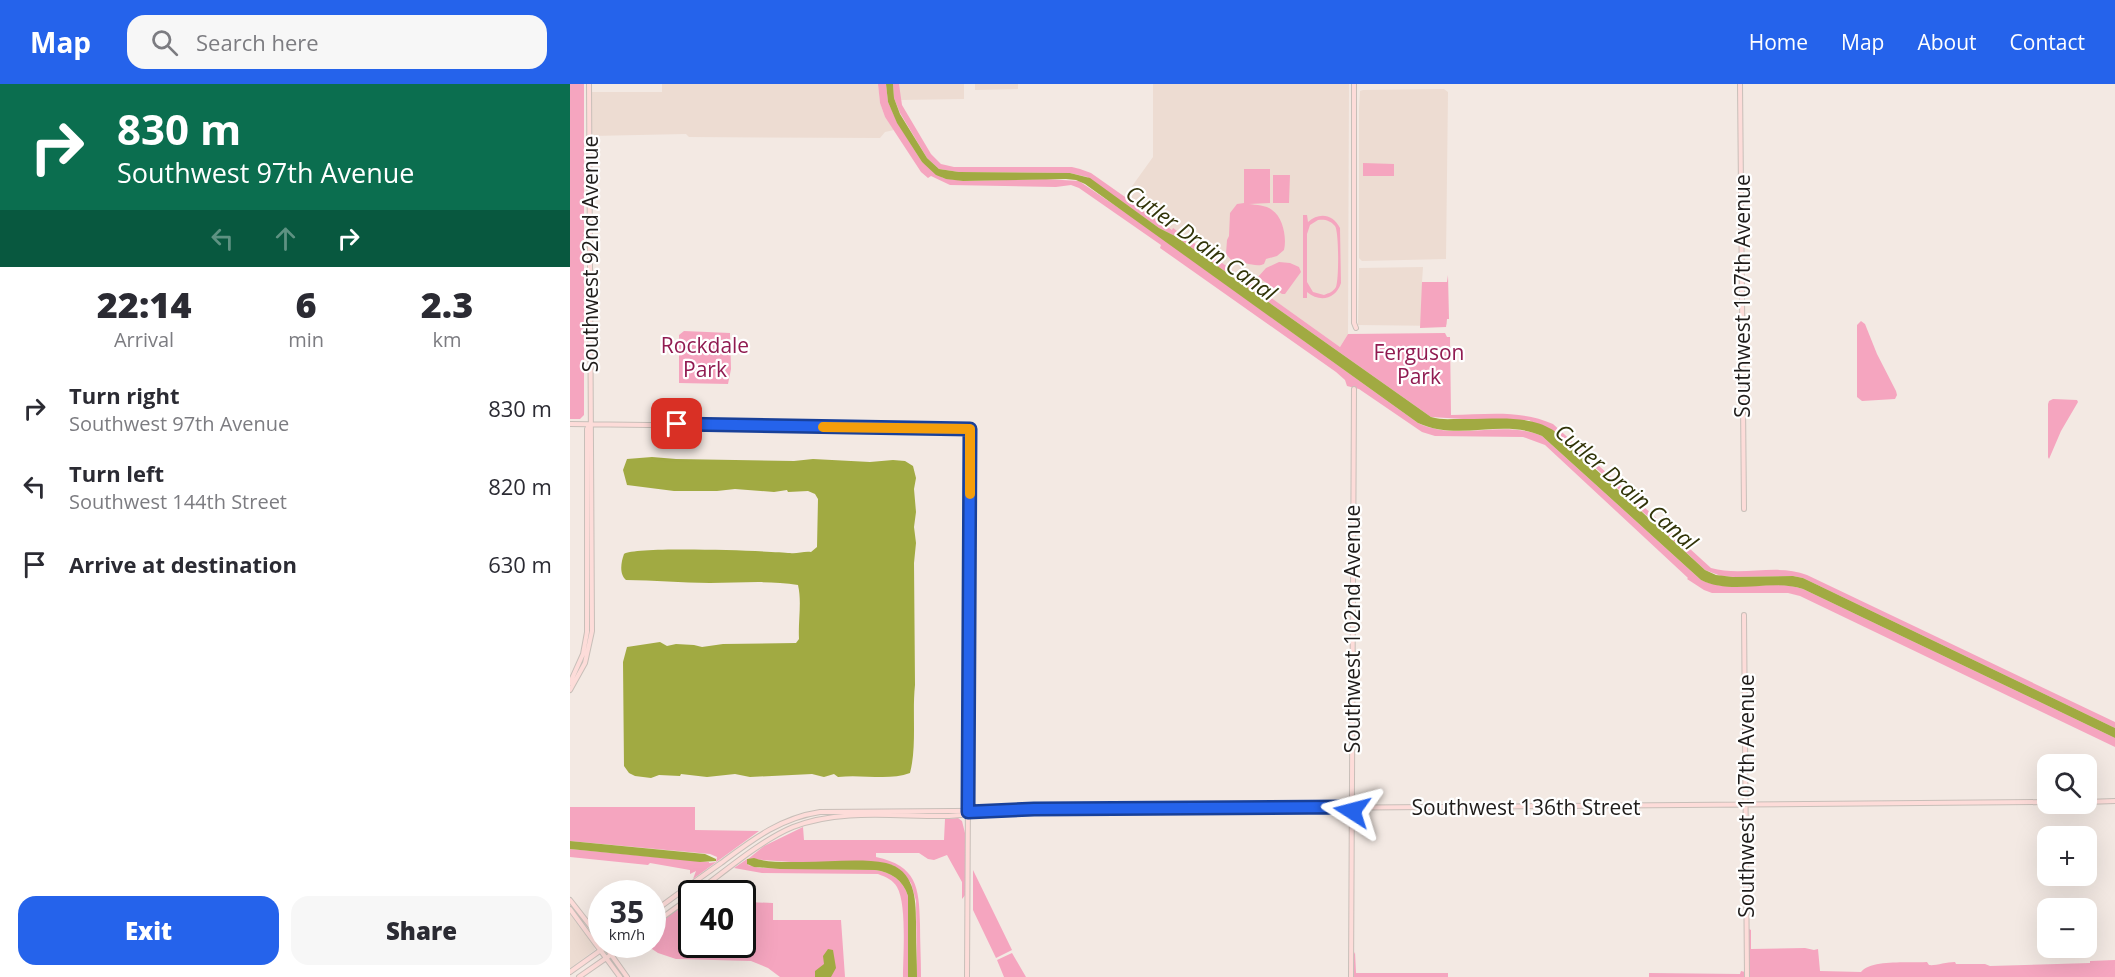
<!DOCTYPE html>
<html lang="en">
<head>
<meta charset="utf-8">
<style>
	body { margin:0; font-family:"Open Sans",sans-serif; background:#f7f7f7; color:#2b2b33; height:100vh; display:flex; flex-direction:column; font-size:22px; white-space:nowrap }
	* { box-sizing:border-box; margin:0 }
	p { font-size:20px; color:#7c7c81 }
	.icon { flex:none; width:33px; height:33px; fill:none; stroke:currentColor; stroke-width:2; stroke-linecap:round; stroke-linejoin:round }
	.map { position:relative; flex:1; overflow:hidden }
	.drawer { display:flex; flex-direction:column; background:#fff; width:570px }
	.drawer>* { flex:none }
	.hud { background:#0b6e4f; color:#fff; overflow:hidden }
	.controls { position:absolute; left:1467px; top:670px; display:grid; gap:12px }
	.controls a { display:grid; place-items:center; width:60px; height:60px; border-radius:12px; background:#fff; box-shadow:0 6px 24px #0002; font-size:30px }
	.speed { position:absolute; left:18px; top:796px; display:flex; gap:12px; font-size:30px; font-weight:700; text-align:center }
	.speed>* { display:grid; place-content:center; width:78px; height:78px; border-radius:50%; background:#fff; box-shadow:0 6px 24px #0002; line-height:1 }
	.speed small { font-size:15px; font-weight:400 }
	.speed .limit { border:3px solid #111; border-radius:9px; background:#fff; color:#111 }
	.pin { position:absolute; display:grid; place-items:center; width:51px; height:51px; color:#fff; margin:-26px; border-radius:12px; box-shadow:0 3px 9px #0006 }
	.me { position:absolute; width:66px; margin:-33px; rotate:279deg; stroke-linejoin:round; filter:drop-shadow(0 0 4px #0008) }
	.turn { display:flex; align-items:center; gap:21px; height:126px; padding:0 18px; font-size:27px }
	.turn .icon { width:78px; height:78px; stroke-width:2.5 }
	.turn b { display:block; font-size:42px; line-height:51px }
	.lanes { display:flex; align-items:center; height:57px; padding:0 18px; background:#0003; justify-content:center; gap:30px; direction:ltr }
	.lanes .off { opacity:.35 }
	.eta { display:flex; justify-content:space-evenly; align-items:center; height:102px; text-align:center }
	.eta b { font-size:36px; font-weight:800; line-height:42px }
	.action { display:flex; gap:12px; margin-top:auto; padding:12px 18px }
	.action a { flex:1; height:69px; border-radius:18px; background:#2563eb; color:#fff; font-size:24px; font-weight:800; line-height:69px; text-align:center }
	.action a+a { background:#f7f7f7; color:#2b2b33 }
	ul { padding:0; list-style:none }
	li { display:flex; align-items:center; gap:18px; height:78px; padding:0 18px }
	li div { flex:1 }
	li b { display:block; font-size:22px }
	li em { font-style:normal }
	header { display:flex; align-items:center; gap:36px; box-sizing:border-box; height:84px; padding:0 30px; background:#2563eb; color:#fff }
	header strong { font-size:28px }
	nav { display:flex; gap:33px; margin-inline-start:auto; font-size:21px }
	.search { width:420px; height:54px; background:#f7f7f7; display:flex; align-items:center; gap:15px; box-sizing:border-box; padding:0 21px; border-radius:18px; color:#7c7c81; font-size:22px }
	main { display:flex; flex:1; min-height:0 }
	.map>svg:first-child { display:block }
	.built { fill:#eddcd2 }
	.green { fill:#f5a5bf; fill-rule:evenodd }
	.water { fill:#a1aa42 }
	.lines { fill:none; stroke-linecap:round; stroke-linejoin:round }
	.secondary-casing { stroke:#c8bfb9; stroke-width:6 }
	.secondary { stroke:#fddcd9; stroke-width:4 }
	.route-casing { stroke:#184099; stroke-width:15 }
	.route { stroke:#2563eb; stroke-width:10 }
	.slow { stroke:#f59e0b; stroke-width:10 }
	.labels { text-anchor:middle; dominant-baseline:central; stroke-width:4.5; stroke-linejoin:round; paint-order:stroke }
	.street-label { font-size:21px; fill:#1f1c1a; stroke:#fff }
	.park-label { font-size:21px; fill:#901b51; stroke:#fff }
	.water-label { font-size:22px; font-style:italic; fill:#313408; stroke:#fff }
</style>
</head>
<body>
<header>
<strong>Map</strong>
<div class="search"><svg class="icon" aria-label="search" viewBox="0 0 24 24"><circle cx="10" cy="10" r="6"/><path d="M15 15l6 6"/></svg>Search here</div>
<nav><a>Home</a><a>Map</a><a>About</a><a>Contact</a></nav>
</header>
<main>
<section class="drawer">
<div class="hud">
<div class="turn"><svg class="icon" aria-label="right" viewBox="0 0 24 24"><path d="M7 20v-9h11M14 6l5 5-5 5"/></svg><div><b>830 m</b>Southwest 97th Avenue</div></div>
<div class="lanes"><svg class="icon off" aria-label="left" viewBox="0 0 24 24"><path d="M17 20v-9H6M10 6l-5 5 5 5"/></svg><svg class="icon off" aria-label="ahead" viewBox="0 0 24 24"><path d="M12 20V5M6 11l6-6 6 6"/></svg><svg class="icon" aria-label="right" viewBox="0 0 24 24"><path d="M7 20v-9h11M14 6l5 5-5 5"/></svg></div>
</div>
<div class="eta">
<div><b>22:14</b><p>Arrival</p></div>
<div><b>6</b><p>min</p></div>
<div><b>2.3</b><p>km</p></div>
</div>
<ul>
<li><svg class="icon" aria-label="right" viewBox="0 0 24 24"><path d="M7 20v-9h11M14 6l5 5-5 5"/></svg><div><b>Turn right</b><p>Southwest 97th Avenue</p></div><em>830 m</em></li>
<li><svg class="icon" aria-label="left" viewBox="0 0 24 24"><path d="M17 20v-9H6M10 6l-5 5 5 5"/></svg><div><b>Turn left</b><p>Southwest 144th Street</p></div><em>820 m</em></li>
<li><svg class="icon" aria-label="arrive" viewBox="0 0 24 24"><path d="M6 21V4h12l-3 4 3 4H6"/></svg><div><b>Arrive at destination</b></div><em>630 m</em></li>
</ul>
<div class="action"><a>Exit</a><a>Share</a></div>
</section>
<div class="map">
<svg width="1545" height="893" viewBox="0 0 1545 893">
	<rect width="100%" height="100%" fill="#f3e9e3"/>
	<path class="built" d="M92 0H308L310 19 315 33 324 46 315 48 310 54 119 53 116 50 21 52 20 8H92Z
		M328 0H394V15L330 16Z
		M405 0H448V5L405 6Z
		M583 0H779L778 250 770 263 604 145 602 146 555 112 583 73Z
		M793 6 874 5 878 8 876 175 792 177 789 174V24L790 7Z
		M853 183 852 198H877V240L875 242 788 241 789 184Z
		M0 830 24 862 25 866 0 884Z"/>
	<path class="green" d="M0 0H14V331L10 335H0Z
		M308 0H316L318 18 327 38 352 78 373 94 395 97 476 95 509 97 562 133 848 339C887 358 932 335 972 352L1131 496C1164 511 1200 494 1233 505L1545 654V663L1230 512 1218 509H1142L1134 506 1117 495 1118 494 975 361 953 353 865 352 852 348 789 305 777 302 775 296 766 288 590 164 591 161 509 104 501 101 486 103 380 101 361 92 358 94 351 88 315 33 310 19Z
		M323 0H329L332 21 361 70 371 80 384 83H502L510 85 521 89 602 146 603 144 770 263 778 250 875 249 877 253H880L881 331C914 331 949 325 983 340L1141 484C1172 493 1207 479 1237 491L1545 638V644L1233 494 1223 492 1164 493 1151 492 1135 486 1013 372 959 336H909L861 333 605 152 589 144 517 93 500 89 389 88 369 85 357 74 330 29 324 14Z
		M793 79 824 80V92H793Z
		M674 85H700V119L679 120C686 121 696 121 702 126 713 133 717 154 714 166L707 172 696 175 694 180C686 184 673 177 662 177L656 170 657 156 659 152 660 129 667 120 674 119Z
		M703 91H720L719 119H703Z
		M733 131H737L738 138C749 128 763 130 770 144L771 199C766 215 750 219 737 208V214H733ZM748 136C754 135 760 136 765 142 769 148 769 195 766 203 763 208 759 209 754 211L743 208 737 198V150L740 141Z
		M709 178 720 179 729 183 731 188 715 210H712L688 193 696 184Z
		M878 191 879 235H877L876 243 850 244 852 198H877Z
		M1291 237 1295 240 1307 270 1326 307 1327 311 1325 315 1292 317 1287 313V241Z
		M114 247 160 249 161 285 158 300 109 299V251Z
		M1483 315 1507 316 1508 318 1491 347 1479 375 1478 373V320L1479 317Z
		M0 723H125V746L189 747 123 795 126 787 120 790V786L80 779 78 781 0 773V765L139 778V779L146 778 147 773 140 770 0 757Z
		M388 734 392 737 395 749 396 810 392 815V798L377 771 364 776 358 775 349 769H306V773C347 782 349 803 350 840 350 858 351 875 351 893H347L346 817 341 799 329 785 322 781 305 778H221L178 775 194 762 233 743 234 756H374L375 735Z
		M177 775 178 781 190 784 305 786C321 788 333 796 338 812V893H333C333 872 337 820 327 803 323 796 316 793 308 790L192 789 164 784Z
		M403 786 442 866 426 874 403 826Z
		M121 814 122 861H172L173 815H177V818L203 819V836H271L275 893H210L198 884 181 877 106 875 88 869 76 861H82L83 843Z
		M1179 845 1181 846V865L1235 864 1244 866 1248 865 1250 887 1291 888C1301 875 1340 879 1357 878L1359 881C1365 882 1376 878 1385 878L1386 880H1415L1420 882 1520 879V877L1545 876V893H1179Z
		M785 868 786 889H878V893H783V872Z
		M442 869 456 893H434L427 876Z
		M1171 887 1175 888V893H1079V889L1170 890Z"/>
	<path class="water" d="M316 0H323L324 14 330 30 357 74 369 85 389 88 500 89 520 94 589 144 605 152 861 333C870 336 880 335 889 335 920 336 956 329 983 346L1135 486 1146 491 1163 493 1223 492 1233 494 1545 644V654L1233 505C1200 494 1164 512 1131 496L972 352C933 334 889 358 848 339L515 100 506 96 496 95 393 97 376 95 366 91 352 78 327 39 318 18Z
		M82 373 106 375 224 377 243 375 300 378 323 376 335 377 343 382 346 394 344 405 346 428 344 443 346 459 344 479 345 601C342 629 347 662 340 689 319 697 292 690 268 693L264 690 254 693 242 690 180 693 165 690 137 693 111 690 110 692 89 691 81 694 65 692 59 689 54 682 53 578 57 563 90 558 97 562 106 560 124 561 132 563 153 560 226 559 229 555C228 536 232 518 228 501 199 496 169 499 140 499 111 499 84 496 56 496 49 490 51 478 54 470 66 462 198 467 220 469 227 470 234 467 241 468L247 463 248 415 245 410 238 407 218 408 217 406 204 408 165 405 147 407H104L57 401 53 386 57 375Z
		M0 757 135 770 146 775V777L130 778 0 765Z
		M184 774C197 779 218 778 233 778 259 778 291 774 316 779 348 787 346 821 346 847 346 862 347 878 347 893H338V812C333 796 321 788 305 786L210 785 184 783 177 780V775Z
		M258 865 263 866 266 884 261 893H245V887L254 880 253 872Z"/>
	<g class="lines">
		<defs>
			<path id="secondary" d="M784 0V239L786 244
				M1170 0 1174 425
				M0 340 400 345 397 893
				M1174 531 1177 893
				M0 599 13 570 17 548V345L19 341
				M0 606 15 579 22 547 19 0
				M1516 718 1545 717
				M124 810C153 789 191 756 223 743 272 724 328 733 379 732L391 731 397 728
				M0 816 32 857
				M0 825 50 893
				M82 829C105 812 128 795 151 779 182 756 210 734 250 728L1478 718
				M82 841 122 812
				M35 862 57 893
				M0 888 38 861
				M9 893 55 861
				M781 893 784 305"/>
		</defs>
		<use href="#secondary" class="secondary-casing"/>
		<use href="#secondary" class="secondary"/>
	</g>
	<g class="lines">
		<defs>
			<path id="route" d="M107 340 400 345 398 728 464 725 777 723H782V727"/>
		</defs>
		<use href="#route" class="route-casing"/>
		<use href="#route" class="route"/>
		<path class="slow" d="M253 343 400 345V410"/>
	</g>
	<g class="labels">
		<g class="street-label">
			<text transform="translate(20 170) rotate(-90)">Southwest 92nd Avenue</text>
			<text transform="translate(1172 212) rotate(-90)">Southwest 107th Avenue</text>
			<text transform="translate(782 545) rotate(-90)">Southwest 102nd Avenue</text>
			<text transform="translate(1176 712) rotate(-90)">Southwest 107th Avenue</text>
			<text x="956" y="723">Southwest 136th Street</text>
		</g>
		<g class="park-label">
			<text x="135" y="261">Rockdale<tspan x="135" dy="24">Park</tspan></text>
			<text x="849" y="268">Ferguson<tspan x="849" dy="24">Park</tspan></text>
		</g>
		<g class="water-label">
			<text transform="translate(632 158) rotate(36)">Cutler Drain Canal</text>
			<text transform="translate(1057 402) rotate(41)">Cutler Drain Canal</text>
		</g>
	</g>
</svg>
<div class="controls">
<a><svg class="icon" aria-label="search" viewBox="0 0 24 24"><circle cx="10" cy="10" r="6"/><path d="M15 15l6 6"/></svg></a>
<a>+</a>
<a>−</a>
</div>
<div class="speed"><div>35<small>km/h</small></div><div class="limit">40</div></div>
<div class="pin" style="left:107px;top:340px;background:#d93025"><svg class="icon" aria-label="arrive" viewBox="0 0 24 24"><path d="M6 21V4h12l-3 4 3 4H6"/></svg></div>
<svg class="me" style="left:782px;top:727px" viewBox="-20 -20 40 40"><path d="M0-17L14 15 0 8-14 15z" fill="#2563eb" stroke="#fff" stroke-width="4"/></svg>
</div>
</main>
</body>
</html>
